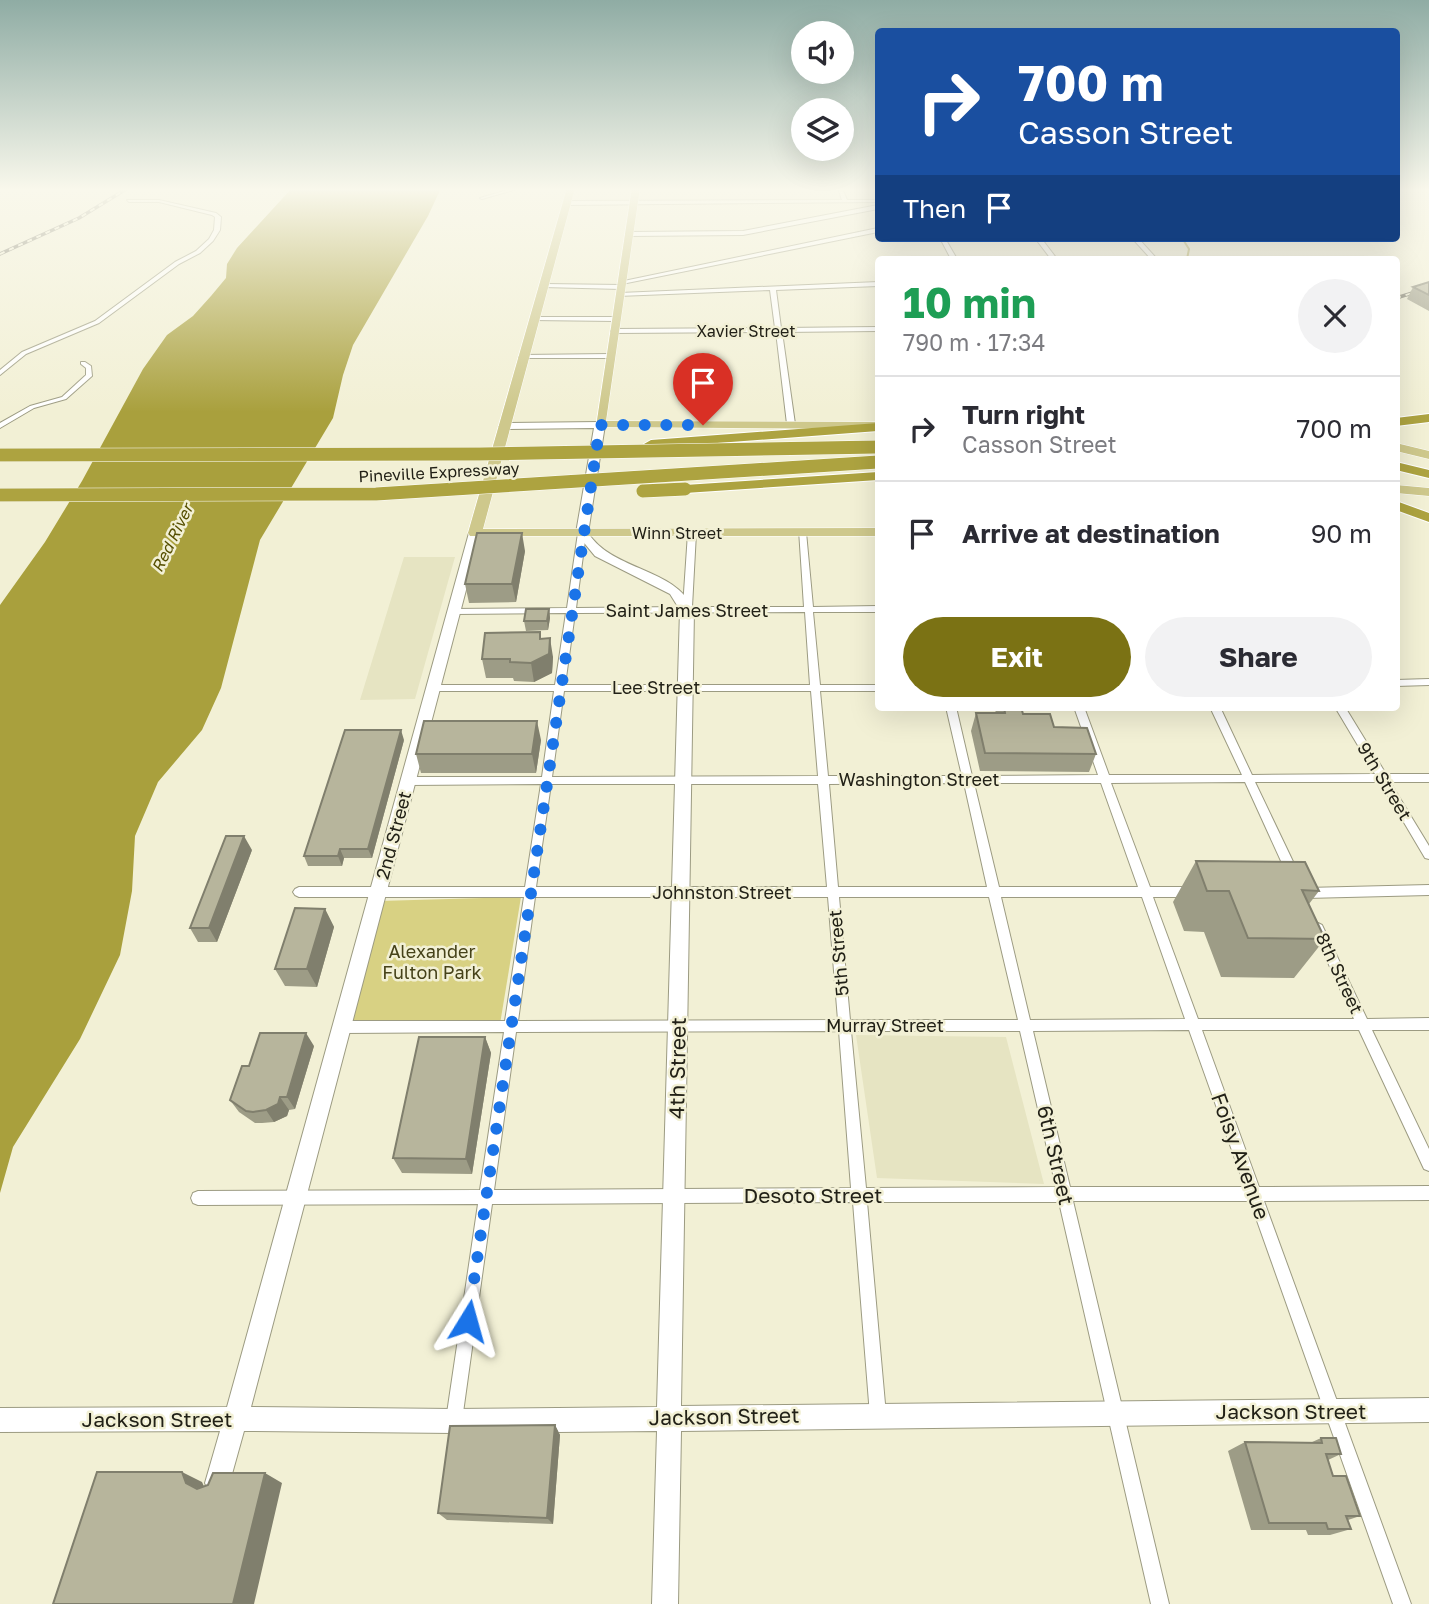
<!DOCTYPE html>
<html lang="en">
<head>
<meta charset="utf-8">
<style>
	body { margin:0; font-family:"Golos Text",sans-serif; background:#f2f2f3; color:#2b2b33; height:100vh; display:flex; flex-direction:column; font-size:26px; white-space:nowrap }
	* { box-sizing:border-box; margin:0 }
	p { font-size:23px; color:#7c7c81 }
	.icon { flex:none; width:38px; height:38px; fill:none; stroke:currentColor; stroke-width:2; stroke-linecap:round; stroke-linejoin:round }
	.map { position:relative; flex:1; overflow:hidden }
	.details { position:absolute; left:875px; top:256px; width:525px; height:455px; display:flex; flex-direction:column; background:#fff; border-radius:7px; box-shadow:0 7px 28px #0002 }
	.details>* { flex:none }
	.top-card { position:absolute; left:875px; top:28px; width:525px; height:214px; border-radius:7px; box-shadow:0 7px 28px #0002; background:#1a4fa0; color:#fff; overflow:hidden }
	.buttons { position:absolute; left:791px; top:21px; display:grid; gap:14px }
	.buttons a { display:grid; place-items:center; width:63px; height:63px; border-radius:50%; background:#fff; box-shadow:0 7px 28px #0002; font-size:35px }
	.pin { position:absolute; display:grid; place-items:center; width:60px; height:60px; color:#fff; margin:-72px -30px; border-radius:50% 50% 50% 0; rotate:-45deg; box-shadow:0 0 7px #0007 }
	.pin .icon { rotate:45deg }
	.me { position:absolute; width:77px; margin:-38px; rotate:8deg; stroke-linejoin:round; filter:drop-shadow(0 0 5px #0008) }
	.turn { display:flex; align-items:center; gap:24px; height:147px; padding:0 28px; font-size:32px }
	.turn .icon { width:91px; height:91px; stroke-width:2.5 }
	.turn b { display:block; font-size:49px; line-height:60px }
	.then { display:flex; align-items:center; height:66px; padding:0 28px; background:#0003; gap:14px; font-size:26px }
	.round { display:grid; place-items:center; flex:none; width:74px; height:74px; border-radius:37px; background:#f2f2f3 }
	.overview { display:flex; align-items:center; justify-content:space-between; height:119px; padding:0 28px }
	h1 { font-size:42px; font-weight:700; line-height:52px; color:#1e9e55 }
	.cta { display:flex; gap:14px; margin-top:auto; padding:14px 28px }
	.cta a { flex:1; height:80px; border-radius:42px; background:#7b7214; color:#fff; font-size:28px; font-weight:700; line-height:80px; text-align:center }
	.cta a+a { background:#f2f2f3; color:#2b2b33 }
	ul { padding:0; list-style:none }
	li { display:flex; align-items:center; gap:21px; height:105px; padding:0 28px; border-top:2px solid #e1e1e2 }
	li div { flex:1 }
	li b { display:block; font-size:26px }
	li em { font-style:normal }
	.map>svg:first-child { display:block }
	.built { fill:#e6e4c2 }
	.green { fill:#d8d183 }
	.water { fill:#a9a03d }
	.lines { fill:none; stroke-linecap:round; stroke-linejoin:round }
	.stream { stroke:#a9a03d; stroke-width:2 }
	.street-casing { stroke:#9c9b82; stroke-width:2 }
	.secondary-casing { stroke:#9c9b82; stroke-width:2 }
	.primary-casing { stroke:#fff; stroke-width:1 }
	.highway-casing { stroke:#fff; stroke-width:2 }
	.street { fill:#fff; fill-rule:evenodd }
	.secondary { fill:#fff; fill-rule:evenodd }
	.primary { fill:#cec88c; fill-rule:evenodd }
	.highway { fill:#ada340; fill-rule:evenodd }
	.rail-casing { stroke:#706e5e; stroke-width:3.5 }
	.rail { stroke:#f2f0d5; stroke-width:2; stroke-dasharray:5; stroke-linecap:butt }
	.highway-bridge-casing { stroke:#fff; stroke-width:14; stroke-linecap:butt }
	.highway-bridge { stroke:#ada340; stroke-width:13 }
	.wall { fill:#9d9c86 }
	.shaded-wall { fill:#807f6d }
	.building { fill:#b7b59c; stroke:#807f6d; stroke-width:2 }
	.route { stroke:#1a73e8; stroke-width:12; stroke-dasharray:0 21.6 }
	.labels { text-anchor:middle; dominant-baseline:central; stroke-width:5; stroke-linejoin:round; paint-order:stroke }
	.far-street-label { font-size:16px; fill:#222117; stroke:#f2f0d5 }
	.far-water-label { font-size:16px; font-style:italic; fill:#564f00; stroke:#f2f0d5 }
	.street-label { font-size:18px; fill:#222117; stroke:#f2f0d5 }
	.park-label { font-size:18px; fill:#464219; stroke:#f2f0d5 }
	.near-street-label { font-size:21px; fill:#222117; stroke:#f2f0d5 }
</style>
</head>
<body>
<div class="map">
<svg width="1429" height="1604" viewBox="0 0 1429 1604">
	<rect width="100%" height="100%" fill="#f2f0d5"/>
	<path class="built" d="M404 557H455L415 699 360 700Z
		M856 1035 1006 1037 1044 1184 877 1178Z"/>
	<path class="green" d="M521 897 500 1024 344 1025 379 901Z"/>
	<path class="water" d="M292 188H441L428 216 353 345 343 375 333 418 260 540 221 688 202 730 158 782 135 836 132 891 120 955 80 1039 13 1147 0 1193V605L45 542 82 481 143 369 167 335 193 316 211 296 226 278 227 264 237 248Z"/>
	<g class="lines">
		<path class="stream" d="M1182 238 1189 249 1187 259"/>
		<defs>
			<path id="street" d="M514 188H520L482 199 480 198Z
				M838 188H842L847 200H878V202L567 205 564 203 567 201 842 200Z
				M127 200H159L216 213 221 217 220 230 213 241 200 253 179 264 99 323 26 354 0 375V370L22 352 95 321 175 262 196 251 209 239 214 230 215 217 212 215 159 202H129Z
				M878 205V209L743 235 629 236 626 234 629 232 743 231Z
				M878 228V232L622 284 619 282Z
				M901 238H965L946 240 957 259H951L941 240 899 241Z
				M1035 238H1041L1057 259H1051Z
				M1132 238H1138L1157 259H1151Z
				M878 282V286L776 290 781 328 878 327V331L782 332 795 424 791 426 787 424 776 332 614 333 611 331 614 329 775 328 770 290 618 296V294L620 293Z
				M545 284 621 285 624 287 621 289 543 287V285Z
				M534 317H615L618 319 615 321 532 320 531 319Z
				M522 355 610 354 613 356 610 358H520L519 357Z
				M81 362H85L91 366 92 376 66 399 34 408 0 428V423L30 406 62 397 86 375V368L81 364Z
				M799 530H805L806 532 813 607 878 606V612H813L820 685H878V691H820L828 776H962L946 707H956L972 776 1098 775 1074 707H1084L1109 775H1242L1210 707H1220L1252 775 1375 774 1335 707H1345L1386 774H1429V782H1390L1429 846V859L1425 858 1380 782H1255L1298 872 1296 875H1288L1286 872 1245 782 1111 783 1150 887H1192L1196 889 1198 892 1196 895 1192 897H1153L1198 1019H1354L1312 928 1314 925 1318 923 1322 925 1367 1019 1429 1018V1030H1372L1429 1149V1171L1424 1169 1359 1030H1202L1259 1187 1429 1186V1200L1264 1201 1411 1604H1393L1250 1201H1073L1169 1604H1151L1059 1202H867L886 1415 884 1421 878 1423 872 1421 870 1415 853 1202 492 1204 462 1420 460 1426 454 1428 448 1426 446 1420 478 1204 198 1205 193 1203 191 1198 193 1193 198 1191 480 1190 504 1032 342 1033 338 1031 336 1027 338 1023 342 1021H505L524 897H299L295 895 293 892 295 889 299 887H525L541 784 408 785 403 781 408 777H542L554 691H433L428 688 433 685H555L566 613 454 614 451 613V609L567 608 578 533 582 531 586 533 576 608 683 607 688 533 692 531 696 533 692 607H804ZM805 612 810 685H565L575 613ZM564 691H811L818 776 552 777ZM964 783 987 887H838L829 784ZM974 783H1101L1138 887H999ZM551 784H818L827 887H536ZM535 897H828L838 1020 518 1021ZM839 897H989L1018 1020H850ZM1001 897H1142L1185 1019 1030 1020ZM1189 1030 1245 1187H1070L1033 1031ZM839 1031 851 1188 494 1190 516 1032ZM851 1031H1020L1056 1187 866 1188Z
				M1429 679V685L1396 686V680Z
				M1429 885V895L1306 898 1302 896 1300 893 1302 890 1306 888Z"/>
			<path id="secondary" d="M600 422 605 425 588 533C614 572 675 567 694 610L681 1406 1429 1398V1422L681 1431 678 1604H652L657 1431 454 1433 244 1431 227 1492 218 1496 209 1492 205 1483 220 1431 0 1432V1408L227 1407 469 533 475 529 481 533 251 1407 454 1409 657 1407 680 610 670 594 595 556 576 533 594 428 504 429 499 426 504 423Z"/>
			<path id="primary" d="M567 188H575L483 529 878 528V536H470L468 533Z
				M632 188H640L606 421 878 422V429L596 427Z
				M1396 443 1429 451V459L1396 451Z
				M1396 485 1429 488V496L1396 493Z"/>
			<path id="highway" d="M1429 414V422L1396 426V418Z
				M878 423V431L651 448 644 444 651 440Z
				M1396 462 1429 470V478L1396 470Z
				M878 472V480L685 493 678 489 685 485Z
				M1396 501 1429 513V522L1396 510Z"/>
		</defs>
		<use href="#street" class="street-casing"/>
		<use href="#secondary" class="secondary-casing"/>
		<use href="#primary" class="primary-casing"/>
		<use href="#highway" class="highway-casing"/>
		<use href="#street" class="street"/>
		<use href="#secondary" class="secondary"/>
		<use href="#primary" class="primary"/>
		<use href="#highway" class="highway"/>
		<defs>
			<path id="rail" d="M0 254 79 218 128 188
				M1396 298 1429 288"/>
		</defs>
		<use href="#rail" class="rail-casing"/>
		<use href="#rail" class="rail"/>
		<defs>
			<path id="highway-bridge" d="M0 455 480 454 878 447
				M643 491 685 489
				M0 495 376 494 878 462"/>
		</defs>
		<use href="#highway-bridge" class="highway-bridge-casing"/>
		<use href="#highway-bridge" class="highway-bridge"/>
	</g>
	<path class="wall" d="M1429 282V311L1407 299 1413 287Z
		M525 551 516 602 469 603 465 584Z
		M549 609 550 618 548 630 526 631 524 621Z
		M541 639 553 657 552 673 534 682 514 681 513 678H486L482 659Z
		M994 707H1021L1023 714 1054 727 1096 754 1089 772 980 771 971 731 976 713H996Z
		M404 740 372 858H344L342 866H308L304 856Z
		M541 740 536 773H421L416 754Z
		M252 850 217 942H198L190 928Z
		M1196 861 1319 891 1309 904 1325 939 1294 978 1221 977 1204 932 1184 931 1173 902Z
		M325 909 334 927 317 987 285 986 275 969Z
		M485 1037 491 1053 472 1174 402 1173 393 1158Z
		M314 1046 295 1109 289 1110 287 1116 274 1122 262 1123H255L239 1112 230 1100Z
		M555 1425 560 1435 553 1524 447 1520 438 1513Z
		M1321 1438 1341 1454 1328 1460 1333 1476 1360 1516 1348 1520 1351 1529 1330 1535H1308L1306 1530H1251L1228 1451 1245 1442 1310 1443Z"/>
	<path class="shaded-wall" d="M522 533 525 551 516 602 512 584Z
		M549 609 550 618 548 630 547 621Z
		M540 632 543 651 550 638 553 657 552 673 534 682 531 663Z
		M537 721 541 740 536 773 532 754Z
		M401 730 404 740 372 858 368 849Z
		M244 836 252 850 217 942 209 928Z
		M340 849 344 858 342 866 338 856Z
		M325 909 334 927 317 987 307 969Z
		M306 1033 314 1046 295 1109 287 1097Z
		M485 1037 491 1053 472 1174 466 1159Z
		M280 1097 289 1110 287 1116 274 1122 266 1110Z
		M555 1425 560 1435 553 1524 547 1518Z
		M182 1472 202 1482 207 1493 186 1483Z
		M265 1473 282 1483 254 1604H233Z"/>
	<path class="building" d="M1429 282V295L1413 287Z
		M477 533H522L512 584H465Z
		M526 609H549L547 621H524Z
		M540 632V639L550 638 549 654 531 663 510 662V659H482L485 633Z
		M1004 707H1021L1023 714H1050L1054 727 1087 728 1096 754 985 753 976 713H1005Z
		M424 721H537L532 754H416Z
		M345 730H401L368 849H340L338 856H304Z
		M226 836H244L209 928H190Z
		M1196 861 1305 862 1319 891 1302 890 1325 939 1248 938 1229 891H1207Z
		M295 908 325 909 307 969H275Z
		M260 1033H306L287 1097H280L278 1104 266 1110 253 1112 246 1111 230 1100 242 1066H249Z
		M419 1037H485L466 1159 393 1158Z
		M555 1425 547 1518 438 1513 450 1426Z
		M1321 1438H1336L1341 1454H1326L1333 1476H1346L1360 1516H1346L1351 1529H1328L1326 1523H1269L1245 1442 1322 1443Z
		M97 1472H182L186 1483 197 1489 208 1485 213 1473H265L233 1604H53Z"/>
	<linearGradient id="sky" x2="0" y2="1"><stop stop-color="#8faca4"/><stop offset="0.46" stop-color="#f9f8ec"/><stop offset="1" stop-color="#f9f8ec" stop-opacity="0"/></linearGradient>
	<rect width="1429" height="412" fill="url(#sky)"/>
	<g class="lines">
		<path class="route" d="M468 1321 600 425H703"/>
	</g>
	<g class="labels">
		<g class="far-street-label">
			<text x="746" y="331">Xavier Street</text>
			<text transform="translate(439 472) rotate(-3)">Pineville Expressway</text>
			<text x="677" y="533">Winn Street</text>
		</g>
		<g class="far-water-label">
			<text transform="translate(172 538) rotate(-64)">Red River</text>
		</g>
		<g class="street-label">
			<text x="687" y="610">Saint James Street</text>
			<text x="656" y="687">Lee Street</text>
			<text x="919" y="779">Washington Street</text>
			<text transform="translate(1385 781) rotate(59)">9th Street</text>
			<text transform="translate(393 835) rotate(-75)">2nd Street</text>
			<text x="722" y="892">Johnston Street</text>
			<text transform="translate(838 953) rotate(-95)">5th Street</text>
			<text transform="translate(1340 973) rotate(65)">8th Street</text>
			<text x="885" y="1025">Murray Street</text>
		</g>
		<g class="park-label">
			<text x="432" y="951">Alexander<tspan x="432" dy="21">Fulton Park</tspan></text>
		</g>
		<g class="near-street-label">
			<text transform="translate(677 1068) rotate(-89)">4th Street</text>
			<text transform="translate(1056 1155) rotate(77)">6th Street</text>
			<text transform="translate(1241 1156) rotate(70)">Foisy Avenue</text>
			<text x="813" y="1195">Desoto Street</text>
			<text x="1291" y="1411">Jackson Street</text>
			<text transform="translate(724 1416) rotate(-1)">Jackson Street</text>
			<text x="157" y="1419">Jackson Street</text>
		</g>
	</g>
</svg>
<div class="buttons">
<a><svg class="icon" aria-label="sound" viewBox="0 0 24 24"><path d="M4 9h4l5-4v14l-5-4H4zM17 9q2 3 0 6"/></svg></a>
<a><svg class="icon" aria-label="layers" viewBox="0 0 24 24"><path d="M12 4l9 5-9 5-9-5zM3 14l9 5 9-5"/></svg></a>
</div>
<div class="pin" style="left:703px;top:425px;background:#d93025"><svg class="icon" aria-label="arrive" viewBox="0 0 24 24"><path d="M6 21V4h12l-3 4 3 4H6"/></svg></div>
<svg class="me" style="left:468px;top:1321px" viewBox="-20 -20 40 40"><path d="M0-17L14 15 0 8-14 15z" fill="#1a73e8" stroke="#fff" stroke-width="4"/></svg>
<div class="top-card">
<div class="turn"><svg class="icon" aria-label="right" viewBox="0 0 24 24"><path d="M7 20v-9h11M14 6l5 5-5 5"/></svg><div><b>700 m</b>Casson Street</div></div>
<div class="then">Then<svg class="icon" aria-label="arrive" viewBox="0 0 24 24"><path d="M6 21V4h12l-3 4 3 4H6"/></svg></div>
</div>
<section class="details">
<div class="overview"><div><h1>10 min</h1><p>790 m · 17:34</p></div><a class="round"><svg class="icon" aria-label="close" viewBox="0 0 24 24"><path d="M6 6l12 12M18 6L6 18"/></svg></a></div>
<ul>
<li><svg class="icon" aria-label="right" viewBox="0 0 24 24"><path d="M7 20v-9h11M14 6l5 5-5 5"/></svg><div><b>Turn right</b><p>Casson Street</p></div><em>700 m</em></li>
<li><svg class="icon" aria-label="arrive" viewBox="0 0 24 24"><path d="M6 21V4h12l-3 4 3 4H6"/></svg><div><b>Arrive at destination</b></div><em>90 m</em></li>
</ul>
<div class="cta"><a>Exit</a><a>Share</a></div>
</section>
</div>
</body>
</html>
